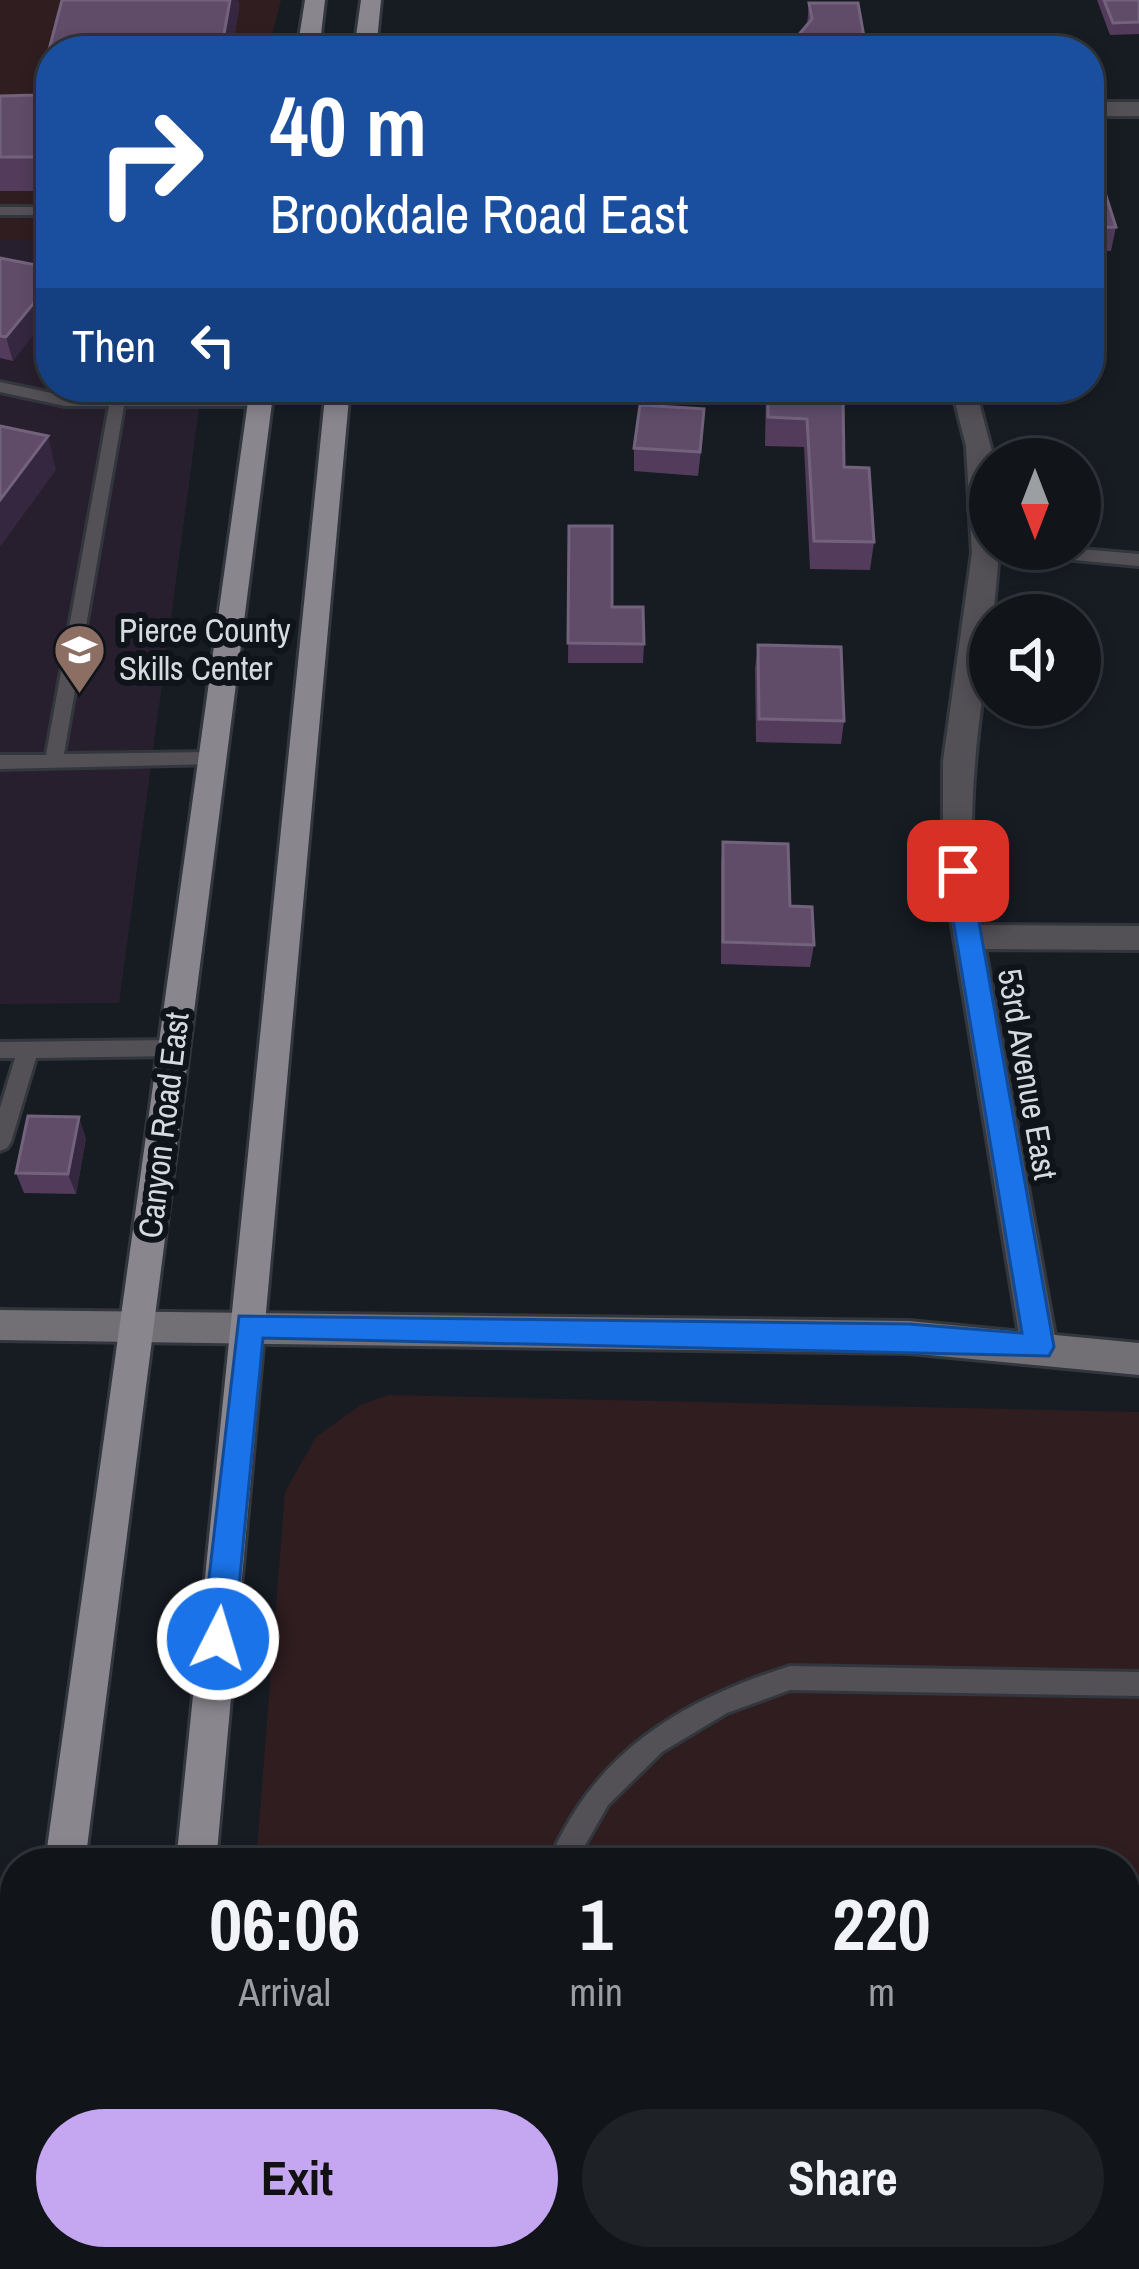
<!DOCTYPE html>
<html lang="en">
<head>
<meta charset="utf-8">
<style>
	body { margin:0; font-family:"Archivo Narrow",sans-serif; background:#1e2227; color:#f1f3f6; height:100vh; display:flex; flex-direction:column; font-size:45px; white-space:nowrap }
	* { box-sizing:border-box; margin:0 }
	p { font-size:39px; color:#9c9fa2 }
	.icon { flex:none; width:66px; height:66px; fill:none; stroke:currentColor; stroke-width:2; stroke-linecap:round; stroke-linejoin:round }
	.map { position:relative; flex:1; overflow:hidden }
	.details { position:absolute; left:0px; top:1848px; width:1140px; height:423px; display:flex; flex-direction:column; background:#11151a; border-radius:48px 48px 0 0; box-shadow:0 6px 18px #0003,0 0 0 3px #303439 }
	.details>* { flex:none }
	.banner { position:absolute; left:36px; top:36px; width:1068px; height:366px; border-radius:48px; box-shadow:0 6px 18px #0003,0 0 0 3px #303439; background:#1a4fa0; color:#fff; overflow:hidden }
	.needle { width:78px; rotate:180deg }
	.controls { position:absolute; left:969px; top:438px; display:grid; gap:24px }
	.controls a { display:grid; place-items:center; width:132px; height:132px; border-radius:50%; background:#11151a; box-shadow:0 6px 18px #0003,0 0 0 3px #303439; font-size:60px }
	.pin { position:absolute; display:grid; place-items:center; width:102px; height:102px; color:#fff; margin:-51px; border-radius:24px; box-shadow:0 6px 18px #0006 }
	.me { position:absolute; width:132px; margin:-66px; rotate:5deg; stroke-linejoin:round; filter:drop-shadow(0 0 9px #0008) }
	.turn { display:flex; align-items:center; gap:42px; height:252px; padding:0 36px; font-size:54px }
	.turn .icon { width:156px; height:156px; stroke-width:2.5 }
	.turn b { display:block; font-size:84px; line-height:102px }
	.then { display:flex; align-items:center; height:114px; padding:0 36px; background:#0003; gap:24px; font-size:45px }
	.eta { display:flex; justify-content:space-evenly; align-items:center; height:204px; text-align:center }
	.eta b { font-size:72px; font-weight:700; line-height:84px }
	.button { display:flex; gap:24px; margin-top:auto; padding:24px 36px }
	.button a { flex:1; height:138px; border-radius:72px; background:#c5a6f0; color:#111; font-size:48px; font-weight:700; line-height:138px; text-align:center }
	.button a+a { background:#1e2227; color:#f1f3f6 }
	.map>svg:first-child { display:block }
	.industrial { fill:#2f1d20 }
	.education { fill:#271f2d }
	.lines { fill:none; stroke-linecap:round; stroke-linejoin:round }
	.service-casing { stroke:#32363d; stroke-width:6 }
	.minor-casing { stroke:#32363d; stroke-width:6 }
	.secondary-casing { stroke:#32363d; stroke-width:6 }
	.primary-casing { stroke:#32363d; stroke-width:6 }
	.service { fill:#535155; fill-rule:evenodd }
	.minor { fill:#535155; fill-rule:evenodd }
	.secondary { fill:#726f75; fill-rule:evenodd }
	.primary { fill:#8a868e; fill-rule:evenodd }
	.wall { fill:#523b5b }
	.shaded-wall { fill:#34273f }
	.building { fill:#604c69; stroke:#73627c; stroke-width:3 }
	.route { fill:#1a73e8; stroke:#114b97; stroke-width:3 }
	.labels { text-anchor:middle; dominant-baseline:central; stroke-width:12; stroke-linejoin:round; paint-order:stroke }
	.poi-label { font-size:33px; fill:#d6d9df; stroke:#0f131a; text-anchor:start }
	.street-label { font-size:33px; fill:#d6d9df; stroke:#0f131a }
</style>
</head>
<body>
<div class="map">
<svg width="1139" height="2269" viewBox="0 0 1139 2269">
	<rect width="100%" height="100%" fill="#171c23"/>
	<path class="industrial" d="M0 0H281L268 51H51V240H0Z
		M388 1395 1139 1412V2269H224L225 2256H1125V1863H256L285 1492 316 1437 361 1405Z"/>
	<path class="education" d="M0 240H51V387H202L119 1003 0 1004Z"/>
	<g class="lines">
		<defs>
			<path id="service" d="M0 207H51V215H0Z
				M0 382 65 396H260L268 401 260 406H124L64 754 210 752 219 759 217 764 0 769V755H46L109 406H65L0 392Z
				M1012 549H1080L1139 554V566L1020 555Z
				M173 1040 180 1042 183 1048 180 1054 173 1056 36 1058 11 1142 7 1148 0 1151V1108L15 1058H0V1042Z
				M790 1666 1139 1672V1696L790 1690 727 1713 662 1752 608 1805 575 1863H548C594 1752 680 1701 790 1666Z
				M1125 2252H1139V2269H1022L1026 2259 1032 2256H1125Z
				M513 2256H541V2269H513Z"/>
			<path id="minor" d="M1089 102H1139V116H1089Z
				M951 387H975L994 459 990 549H999C991 683 957 783 980 925L1139 926V950L985 949 1057 1347 1051 1358 1039 1363 1027 1358 1021 1347 943 870V761L972 553 966 446Z"/>
			<path id="secondary" d="M0 1310 909 1321 1139 1343V1375L909 1353 0 1340Z"/>
			<path id="primary" d="M305 0H325L319 51H297Z
				M361 0H381L376 51H354Z
				M250 387H274L85 1863H45Z
				M326 387H350L216 1863H176Z
				M15 2220V2256H36L35 2269H0V2227Z
				M133 2256H179L178 2269H132Z"/>
		</defs>
		<use href="#service" class="service-casing"/>
		<use href="#minor" class="minor-casing"/>
		<use href="#secondary" class="secondary-casing"/>
		<use href="#primary" class="primary-casing"/>
		<use href="#service" class="service"/>
		<use href="#minor" class="minor"/>
		<use href="#secondary" class="secondary"/>
		<use href="#primary" class="primary"/>
	</g>
	<path class="wall" d="M62 0H238L239 7 232 51H51V191H0V96L37 95 48 77 45 65Z
		M1097 0H1139V34L1110 35Z
		M809 3 866 48V51H785L807 25Z
		M1089 158 1116 227 1111 251H1089Z
		M0 258 13 361 0 358Z
		M766 387H825V394L844 467 874 542 870 570 810 569 804 447 765 446Z
		M703 433 698 476 634 471V448Z
		M569 526 612 607 644 644 643 663H568Z
		M758 645 844 721 841 744 756 742 755 668Z
		M723 842 790 906 814 945 810 967 721 964V865Z
		M86 1138 76 1194 24 1193 16 1173Z"/>
	<path class="shaded-wall" d="M230 0H238L239 7 232 51H225L223 40Z
		M51 282V313L13 361 6 337Z
		M48 436 56 470 0 547V500Z
		M79 1117 86 1138 76 1194 68 1174Z"/>
	<path class="building" d="M62 0H230L223 40H145L143 51H51V157H0V96L37 95 48 76 45 65Z
		M1104 0H1139V22L1113 23Z
		M809 3H858L866 48 839 49 837 51H785L812 19Z
		M1089 158H1094L1116 227 1089 228Z
		M0 258 51 268V282L6 337 0 336Z
		M768 387H825V394L843 395 844 467 869 468 874 542 814 541 807 419 768 417Z
		M640 405 704 409 700 452 634 448Z
		M0 426 48 436 0 500Z
		M569 526H612V607H643L644 644 568 643Z
		M758 645 841 647 844 721 759 719Z
		M723 842 788 844 790 906 812 907 814 945 723 942Z
		M28 1116 79 1117 68 1174 16 1173Z"/>
	<path class="route" d="M958 862 970 871 1054 1347 1049 1356 263 1338 234 1639 229 1650 218 1654 207 1650 202 1639 239 1316 909 1324 1022 1333 945 871Z"/>
	<defs>
		<symbol id="university-pin" viewBox="-11 -11 22 30"><path d="M0 17L-7.5 6A9.5 9.5 0 1 1 7.5 6Z" fill="#8d6e63" stroke="#0f131a"/><path d="M0-5L7-2L0 1L-7-2ZM-4 1L0 2.5L4 1V4Q0 6-4 4Z" fill="#fff"/></symbol>
	</defs>
	<g fill-rule="evenodd">
		<use href="#university-pin" x="50" y="620" width="59" height="81"/>
	</g>
	<g class="labels">
		<g class="poi-label">
			<text x="119" y="630">Pierce County<tspan x="119" dy="38">Skills Center</tspan></text>
		</g>
		<g class="street-label">
			<text transform="translate(1028 1074) rotate(80)">53rd Avenue East</text>
			<text transform="translate(163 1125) rotate(-83)">Canyon Road East</text>
		</g>
	</g>
</svg>
<div class="controls">
<a><svg class="needle" viewBox="-14 -14 28 28"><path d="M0-13l5 13h-10z" fill="#e53935"/><path d="M0 13l5-13h-10z" fill="#9c9fa2"/></svg></a>
<a><svg class="icon" aria-label="sound" viewBox="0 0 24 24"><path d="M4 9h4l5-4v14l-5-4H4zM17 9q2 3 0 6"/></svg></a>
</div>
<div class="pin" style="left:958px;top:871px;background:#d93025"><svg class="icon" aria-label="arrive" viewBox="0 0 24 24"><path d="M6 21V4h12l-3 4 3 4H6"/></svg></div>
<svg class="me" style="left:218px;top:1639px" viewBox="-20 -20 40 40"><circle r="17" fill="#1a73e8" stroke="#fff" stroke-width="3"/><path d="M0-11L8 9 0 5-8 9z" fill="#fff"/></svg>
<div class="banner">
<div class="turn"><svg class="icon" aria-label="right" viewBox="0 0 24 24"><path d="M7 20v-9h11M14 6l5 5-5 5"/></svg><div><b>40 m</b>Brookdale Road East</div></div>
<div class="then">Then<svg class="icon" aria-label="left" viewBox="0 0 24 24"><path d="M17 20v-9H6M10 6l-5 5 5 5"/></svg></div>
</div>
<section class="details">
<div class="eta">
<div><b>06:06</b><p>Arrival</p></div>
<div><b>1</b><p>min</p></div>
<div><b>220</b><p>m</p></div>
</div>
<div class="button"><a>Exit</a><a>Share</a></div>
</section>
</div>
</body>
</html>
